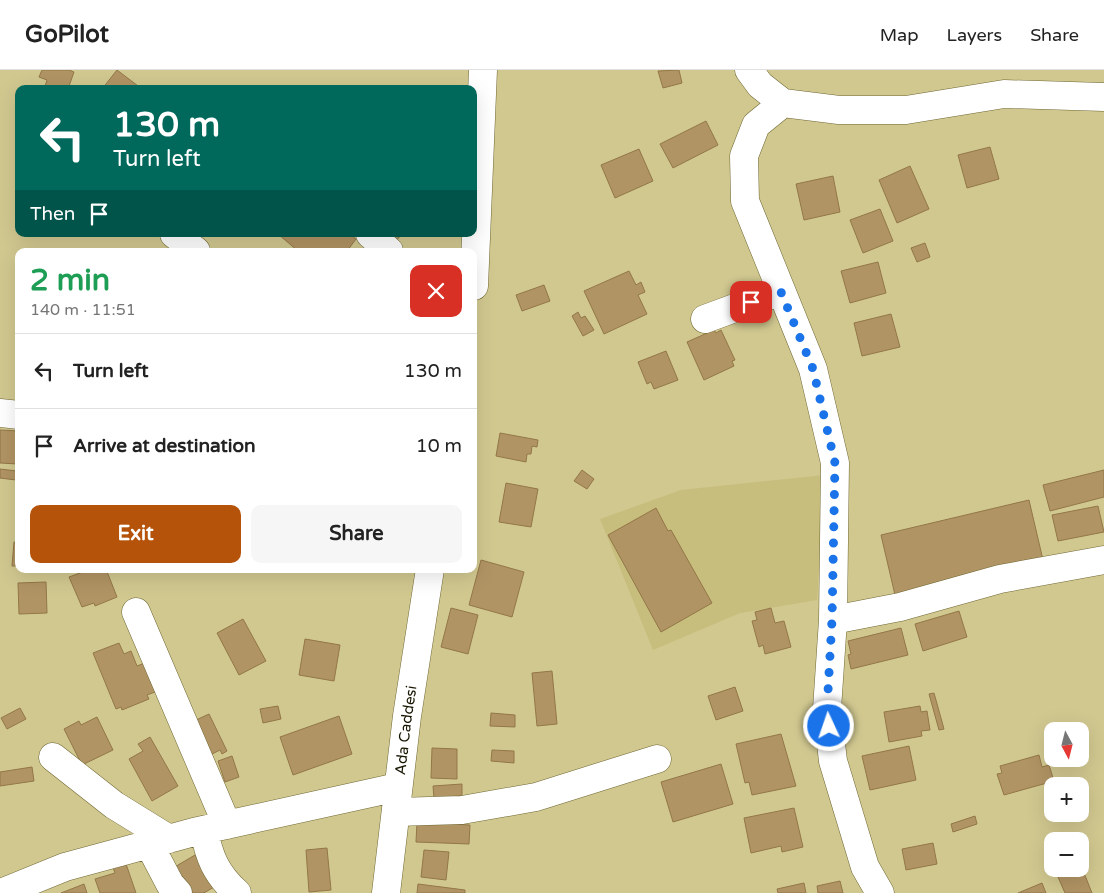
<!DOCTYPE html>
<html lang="en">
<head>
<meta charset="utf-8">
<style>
	body { margin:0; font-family:"Varela Round",sans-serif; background:#f6f6f6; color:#222; height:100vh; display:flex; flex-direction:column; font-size:19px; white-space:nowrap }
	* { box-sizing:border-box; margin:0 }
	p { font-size:16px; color:#767676 }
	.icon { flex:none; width:28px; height:28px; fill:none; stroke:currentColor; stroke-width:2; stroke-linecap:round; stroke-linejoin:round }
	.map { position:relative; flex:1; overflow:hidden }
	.panel { position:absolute; left:15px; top:178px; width:462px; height:325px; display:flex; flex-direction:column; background:#fff; border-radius:10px; box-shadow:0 5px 20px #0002 }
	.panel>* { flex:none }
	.guide { position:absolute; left:15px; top:15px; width:462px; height:152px; border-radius:10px; box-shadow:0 5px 20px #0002; background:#00695c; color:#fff; overflow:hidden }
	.needle { width:32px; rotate:173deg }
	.tools { position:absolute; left:1044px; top:652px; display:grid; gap:10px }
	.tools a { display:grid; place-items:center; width:45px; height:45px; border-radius:10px; background:#fff; box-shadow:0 5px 20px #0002; font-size:25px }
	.pin { position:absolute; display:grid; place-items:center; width:42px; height:42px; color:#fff; margin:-21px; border-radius:10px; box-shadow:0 2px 8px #0006 }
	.me { position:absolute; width:55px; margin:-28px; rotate:357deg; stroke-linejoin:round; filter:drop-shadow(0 0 4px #0008) }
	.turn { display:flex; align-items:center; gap:18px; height:105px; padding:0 15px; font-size:22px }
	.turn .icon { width:65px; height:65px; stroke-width:2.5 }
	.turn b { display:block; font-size:35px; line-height:42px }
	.then { display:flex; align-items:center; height:48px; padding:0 15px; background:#0003; gap:10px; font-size:19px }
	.round { display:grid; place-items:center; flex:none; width:52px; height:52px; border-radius:10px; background:#f6f6f6 }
	.summary { display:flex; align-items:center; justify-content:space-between; height:85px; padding:0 15px }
	h1 { font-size:30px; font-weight:700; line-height:38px; color:#1e9e55 }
	.cta { display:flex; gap:10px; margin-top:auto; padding:10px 15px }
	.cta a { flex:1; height:58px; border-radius:10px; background:#b45309; color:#fff; font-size:20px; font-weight:700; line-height:58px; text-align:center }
	.cta a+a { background:#f6f6f6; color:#222 }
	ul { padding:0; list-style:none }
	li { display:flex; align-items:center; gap:15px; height:75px; padding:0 15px; border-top:1px solid #e0e0e0 }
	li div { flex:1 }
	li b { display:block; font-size:19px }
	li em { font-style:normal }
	header { display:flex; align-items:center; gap:30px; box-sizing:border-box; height:70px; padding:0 25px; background:#fff; border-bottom:1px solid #e0e0e0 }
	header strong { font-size:24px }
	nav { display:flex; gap:28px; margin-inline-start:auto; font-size:18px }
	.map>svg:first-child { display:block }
	.built { fill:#c7bd7d }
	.building { fill:#b19464; stroke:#937747 }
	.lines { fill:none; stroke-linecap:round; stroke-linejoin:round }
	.minor-casing { stroke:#6f6732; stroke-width:29 }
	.major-casing { stroke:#6f6732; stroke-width:29 }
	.minor { stroke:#fff; stroke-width:28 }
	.major { stroke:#fff; stroke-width:28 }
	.route { stroke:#1a73e8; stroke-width:9; stroke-dasharray:0 16.2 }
	.labels { text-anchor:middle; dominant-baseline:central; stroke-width:5; stroke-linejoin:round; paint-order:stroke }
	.street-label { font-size:15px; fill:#181501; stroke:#d1c890 }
</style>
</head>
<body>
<header>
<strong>GoPilot</strong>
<nav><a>Map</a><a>Layers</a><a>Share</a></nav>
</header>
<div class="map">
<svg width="1104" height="823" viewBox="0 0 1104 823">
	<rect width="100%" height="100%" fill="#d1c890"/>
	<path class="built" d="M825 405 817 530 740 543 653 580 600 449 681 420Z"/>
	<path class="building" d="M42 0H69L74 2 68 19H44L47 10 39 7Z
		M117 0 142 19H102Z
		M679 0 682 13 663 18 658 1Z
		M706 51 718 75 673 98 660 74Z
		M990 77 999 109 967 118 958 85Z
		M639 79 653 111 615 128 601 95Z
		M910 96 929 139 897 153 879 110Z
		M833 106 840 142 804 150 796 114Z
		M880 139 893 171 863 183 850 150Z
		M278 164H349L356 169 347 181H298Z
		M388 164H402L396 171Z
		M925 173 930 187 917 192 911 178Z
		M878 192 886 223 850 233 841 201Z
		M629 201 636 215 641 212 645 222 638 225 647 244 604 264 584 221Z
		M544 215 550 231 522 241 516 225Z
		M578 242 581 248 585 246 594 260 583 266 572 246Z
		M891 244 900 277 862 286 854 253Z
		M714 260 716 263 721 260 735 290 732 291 734 296 704 310 687 272Z
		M666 281 678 310 654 319 651 312 647 314 638 292Z
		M0 360 19 361 18 394 0 393Z
		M500 363 538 370 537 377 532 376 531 384H527L526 392 496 386Z
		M0 399 17 401 16 410 0 408Z
		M582 400 594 409 587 419 574 411Z
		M1104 400V427L1050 441 1043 415Z
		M506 413 538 419 531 457 499 452Z
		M1029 430 1043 490 895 525 881 465Z
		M1098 436 1104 462 1058 471 1052 445Z
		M656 438 668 461 671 460 712 533 661 562 608 465Z
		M14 472H19V496H12Z
		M481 490 524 502 512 547 469 535Z
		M91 499H106L117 527 95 536 94 533 82 537 69 507Z
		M46 512 47 543 19 544 18 513Z
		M451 538 478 545 468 584 441 577Z
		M771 538 775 553 784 551 791 577 765 584 763 575 759 577 752 551 757 550 755 542Z
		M959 541 967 567 923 581 915 554Z
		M243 549 266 591 239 605 217 563Z
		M901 558 908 585 851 599 848 585 851 584 848 571Z
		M305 569 340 575 334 611 299 605Z
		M119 573 124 584 131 581 137 596 147 592 155 622 147 625 149 629 122 640 121 637 116 639 93 583Z
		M552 601 557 654 537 656 532 603Z
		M735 617 743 641 716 650 708 626Z
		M934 623 944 659 939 660 929 624Z
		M278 636 281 649 263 653 260 639Z
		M920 636 921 642 927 641 930 660 921 661 922 666 889 672 884 642Z
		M20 638 26 649 7 659 1 648Z
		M491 643 515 645V657L490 656Z
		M209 644 227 681 222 684 220 680 212 684 196 650Z
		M339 646 352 684 293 705 280 667Z
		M97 647 113 680 82 695 64 659 79 651 81 655Z
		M781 664 796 716 752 725 749 712 745 713 736 674Z
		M150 667 178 716 152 731 129 689 143 681 138 674Z
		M909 676 916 710 870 720 862 686Z
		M432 678 457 679V709L431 708Z
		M492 680 514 681V693L491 691Z
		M1039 685 1042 697 1049 695 1054 711 1004 725 997 704 1002 703 1000 696Z
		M232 686 239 707 225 712 218 691Z
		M721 694 733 734 673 752 661 712Z
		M32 697 34 711 0 716V702Z
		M462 714V726L434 728 433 716Z
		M794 738 803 777 782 782 781 776 751 783 744 748Z
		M975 746 977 754 953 762 951 754Z
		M417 752 470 755 469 774 416 772Z
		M933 773 937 794 906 800 902 779Z
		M327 778 331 820 309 822 306 780Z
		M424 780 449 782 446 810 421 807Z
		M195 785 214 817 204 823H188L173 798Z
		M125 791 136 823H100L95 809 115 803 112 795Z
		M1082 798 1092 823H1065L1058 807Z
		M840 811 843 823H818L817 816Z
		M804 813 806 823H778L777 819Z
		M1042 813 1046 823H1018Z
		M84 814 87 823H61Z
		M418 814 465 820V823H417Z"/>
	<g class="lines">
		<defs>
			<path id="minor" d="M749 0 760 15 783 33 839 40H906L1004 24 1104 27
				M783 33 756 55 744 86 745 131 813 299 835 393 833 550 827 639 833 691 865 797 880 823
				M174 164 196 181
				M370 164 389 181
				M705 249 781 221
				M0 343 19 345
				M136 542 227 755
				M833 550 900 537 1000 509 1104 490
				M53 687 114 735 169 769
				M396 742 462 740 536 727 657 689
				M204 760C209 787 216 804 237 823
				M149 774 170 814 178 823
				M1 823 65 797 194 762 398 717"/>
			<g id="major">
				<path d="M474 216 483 0"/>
				<path id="s1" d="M386 823 407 646 430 499"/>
			</g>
		</defs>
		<use href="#minor" class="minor-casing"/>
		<use href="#major" class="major-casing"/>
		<use href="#minor" class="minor"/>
		<use href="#major" class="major"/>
	</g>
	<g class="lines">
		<path class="route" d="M751 232 781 222 813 299 835 393 832 550 827 639 829 656"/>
	</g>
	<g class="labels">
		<g class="street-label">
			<text stroke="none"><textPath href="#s1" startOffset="164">Ada Caddesi</textPath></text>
		</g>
	</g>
</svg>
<div class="tools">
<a><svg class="needle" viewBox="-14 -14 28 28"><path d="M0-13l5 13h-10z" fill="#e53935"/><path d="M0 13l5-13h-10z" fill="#767676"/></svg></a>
<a>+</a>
<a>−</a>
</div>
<div class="pin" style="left:751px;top:232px;background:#d93025"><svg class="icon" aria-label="arrive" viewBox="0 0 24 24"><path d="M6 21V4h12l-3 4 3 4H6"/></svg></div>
<svg class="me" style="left:829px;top:656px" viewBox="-20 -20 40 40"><circle r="17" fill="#1a73e8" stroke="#fff" stroke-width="3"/><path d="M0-11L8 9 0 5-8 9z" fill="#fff"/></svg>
<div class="guide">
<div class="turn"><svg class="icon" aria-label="left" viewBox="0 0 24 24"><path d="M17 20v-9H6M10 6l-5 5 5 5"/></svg><div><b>130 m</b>Turn left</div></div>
<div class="then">Then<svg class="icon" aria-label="arrive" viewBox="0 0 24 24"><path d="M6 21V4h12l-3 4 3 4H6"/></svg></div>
</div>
<section class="panel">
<div class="summary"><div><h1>2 min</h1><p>140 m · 11:51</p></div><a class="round" style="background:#d93025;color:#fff"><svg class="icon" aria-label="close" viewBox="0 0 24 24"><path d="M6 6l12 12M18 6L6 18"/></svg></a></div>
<ul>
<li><svg class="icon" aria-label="left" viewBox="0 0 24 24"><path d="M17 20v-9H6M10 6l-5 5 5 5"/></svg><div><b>Turn left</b></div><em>130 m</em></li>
<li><svg class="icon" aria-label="arrive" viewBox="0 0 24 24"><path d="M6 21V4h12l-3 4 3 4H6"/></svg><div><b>Arrive at destination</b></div><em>10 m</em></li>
</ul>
<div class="cta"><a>Exit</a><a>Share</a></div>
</section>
</div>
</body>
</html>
